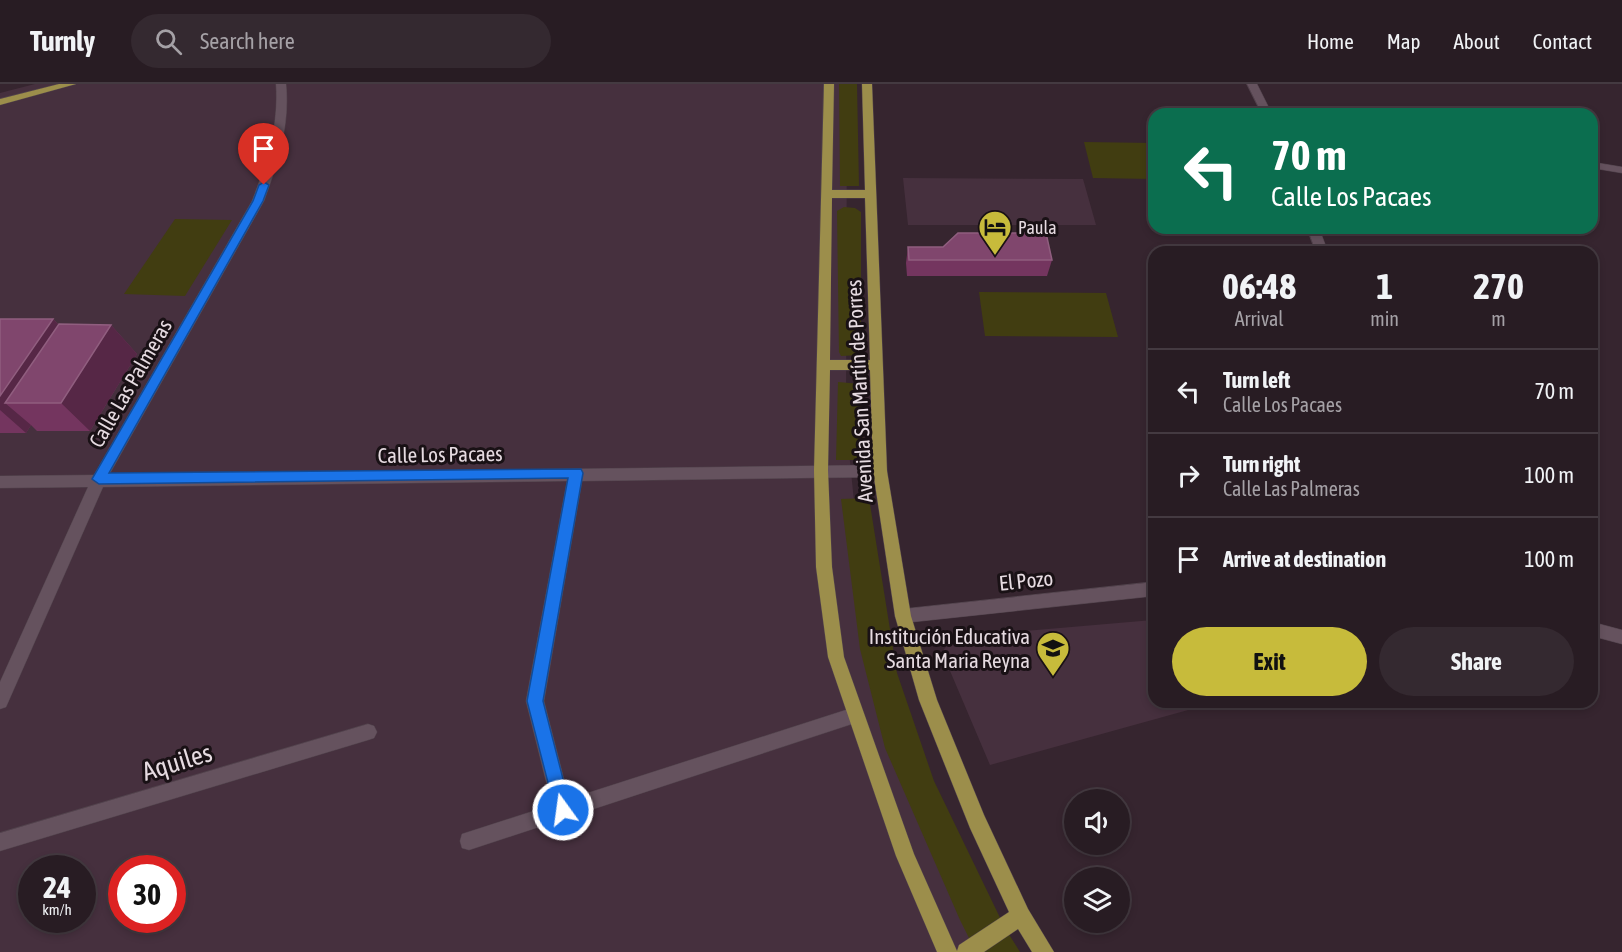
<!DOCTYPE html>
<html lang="en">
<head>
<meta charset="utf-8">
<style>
	body { margin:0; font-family:"Asap Condensed",sans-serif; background:#342930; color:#f1f3f6; height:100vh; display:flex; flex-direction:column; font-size:22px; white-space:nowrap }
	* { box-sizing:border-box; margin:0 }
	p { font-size:20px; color:#a5a1a6 }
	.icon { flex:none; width:33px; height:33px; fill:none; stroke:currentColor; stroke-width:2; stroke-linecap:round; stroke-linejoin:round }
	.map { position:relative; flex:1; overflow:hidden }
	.sheet { position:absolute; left:1148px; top:162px; width:450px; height:462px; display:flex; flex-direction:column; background:#281c23; border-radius:18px; box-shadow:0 3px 9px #0003,0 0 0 2px #443a41 }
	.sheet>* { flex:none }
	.hud { position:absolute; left:1148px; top:24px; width:450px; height:126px; border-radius:18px; box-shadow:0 3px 9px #0003,0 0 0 2px #443a41; background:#0b6e4f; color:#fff; overflow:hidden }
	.tools { position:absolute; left:1064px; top:705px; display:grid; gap:12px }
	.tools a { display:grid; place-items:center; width:66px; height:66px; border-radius:50%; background:#281c23; box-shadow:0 3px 9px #0003,0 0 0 2px #443a41; font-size:30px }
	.speed { position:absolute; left:18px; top:771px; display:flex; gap:12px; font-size:30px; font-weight:700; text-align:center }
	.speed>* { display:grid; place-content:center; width:78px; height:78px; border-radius:50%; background:#281c23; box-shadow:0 3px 9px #0003,0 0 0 2px #443a41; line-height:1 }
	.speed small { font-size:15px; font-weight:400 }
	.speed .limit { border:9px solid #d22; background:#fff; color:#111 }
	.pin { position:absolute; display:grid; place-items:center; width:51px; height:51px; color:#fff; margin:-62px -26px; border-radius:50% 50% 50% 0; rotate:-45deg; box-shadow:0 0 6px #0007 }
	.pin .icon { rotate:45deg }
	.me { position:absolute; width:66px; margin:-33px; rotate:346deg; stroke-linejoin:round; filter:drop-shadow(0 0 4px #0008) }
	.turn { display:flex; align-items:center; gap:21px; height:126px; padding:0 24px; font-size:27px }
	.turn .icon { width:78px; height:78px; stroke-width:2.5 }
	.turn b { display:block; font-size:42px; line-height:51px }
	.eta { display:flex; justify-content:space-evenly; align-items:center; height:102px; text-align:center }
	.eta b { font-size:36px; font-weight:700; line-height:42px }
	.primary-button { display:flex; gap:12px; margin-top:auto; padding:12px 24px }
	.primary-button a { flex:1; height:69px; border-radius:36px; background:#c7bb3b; color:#111; font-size:24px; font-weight:700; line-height:69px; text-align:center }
	.primary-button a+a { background:#342930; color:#f1f3f6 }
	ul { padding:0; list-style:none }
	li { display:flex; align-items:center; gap:18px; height:84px; padding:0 24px; border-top:2px solid #443a41 }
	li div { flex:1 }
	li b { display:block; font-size:22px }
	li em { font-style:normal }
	header { display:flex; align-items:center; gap:36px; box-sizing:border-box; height:84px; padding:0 30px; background:#281c23; border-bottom:2px solid #443a41 }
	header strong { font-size:28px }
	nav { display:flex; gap:33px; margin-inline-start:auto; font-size:21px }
	.search { width:420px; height:54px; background:#342930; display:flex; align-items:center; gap:15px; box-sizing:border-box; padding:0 21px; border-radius:33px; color:#a5a1a6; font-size:22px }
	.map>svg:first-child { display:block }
	.built { fill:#46303e; fill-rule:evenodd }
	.green { fill:#413d11 }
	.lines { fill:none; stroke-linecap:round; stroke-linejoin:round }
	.minor-casing { stroke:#51434c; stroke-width:1 }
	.major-casing { stroke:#51434c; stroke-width:1 }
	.minor { fill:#65525e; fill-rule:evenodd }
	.major { fill:#9c8e4b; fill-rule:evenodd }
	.wall { fill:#74355f }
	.shaded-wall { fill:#562746 }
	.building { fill:#80466d; stroke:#905e7f; stroke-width:1.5 }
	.route { fill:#1a73e8; stroke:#114b97; stroke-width:1.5 }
	.labels { text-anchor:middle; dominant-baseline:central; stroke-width:6; stroke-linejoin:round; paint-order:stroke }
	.far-poi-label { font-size:18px; fill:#e6dbe1; stroke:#191115; text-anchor:start }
	.street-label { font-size:21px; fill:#e6dbe1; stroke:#191115 }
	.poi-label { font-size:21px; fill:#e6dbe1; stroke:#191115; text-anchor:end }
	.near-street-label { font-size:26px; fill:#e6dbe1; stroke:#191115 }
</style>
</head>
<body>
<header>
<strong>Turnly</strong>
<div class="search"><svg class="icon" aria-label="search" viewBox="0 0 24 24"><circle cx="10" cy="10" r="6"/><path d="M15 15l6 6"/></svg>Search here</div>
<nav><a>Home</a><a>Map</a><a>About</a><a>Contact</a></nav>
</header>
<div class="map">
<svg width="1622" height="868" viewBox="0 0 1622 868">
	<rect width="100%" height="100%" fill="#36252f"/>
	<path class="built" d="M35 0H847L846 338 869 566 994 868H0V9ZM32 784H82V836H32ZM122 784H172V836H122Z
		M903 94 1083 95 1096 141H908Z
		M1153 536 1154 618H1217L990 681 942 568 953 553Z"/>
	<path class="green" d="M839 0H857L859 102H840Z
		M1084 58 1153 59V95L1093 94Z
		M844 123 855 124 861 128V271L841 272 839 268 837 127Z
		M175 135 232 136 185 212 124 210Z
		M979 208 1106 209 1118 253 985 252Z
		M838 298 861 300 864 376H836Z
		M869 414 897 589 934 697 1005 844 1020 868H976L960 836 885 664 860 565 841 415Z"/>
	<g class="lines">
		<defs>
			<path id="minor" d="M276 0H286C290 42 278 78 264 117L109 391 880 381 885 383 887 387 885 391 880 393 582 397 544 617 569 715 855 623 861 625 864 631 861 637 469 766 462 764 460 757 462 750 552 721 526 617 567 397 103 403 6 623 0 625V598L88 403 0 404V392L94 391 252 117C267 78 279 42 276 0Z
				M1247 0H1257L1272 30H1262Z
				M1592 78 1622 83V89L1592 84Z
				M1307 144H1319L1328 168H1316Z
				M1154 498V512L903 539 897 537 895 532 897 527 903 525Z
				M1592 538 1622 546V560L1592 552Z
				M368 640 374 642 377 648 374 654 368 656 0 767V749Z"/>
			<path id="major" d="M59 0H76L0 21V15Z
				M824 0H834L832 106H865L862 0H872L887 387 911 532 937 616 984 731 1028 825 1054 868H1032L1018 845 984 868H937L896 772 828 573 816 483 814 386ZM832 114H865L870 276H830ZM830 286H870L873 387 895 532 919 616 970 744 1009 828 959 861 957 867 914 770 844 573 832 483 828 386Z"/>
		</defs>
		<use href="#minor" class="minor-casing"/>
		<use href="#major" class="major-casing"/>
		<use href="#minor" class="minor"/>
		<use href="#major" class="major"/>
	</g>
	<path class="wall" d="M908 163H943L1052 176 1047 192H907L906 179Z
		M0 235H53L59 241H111L137 270 90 347H37L31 341 26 349H0Z"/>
	<path class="shaded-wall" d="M53 235 81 264 5 319 31 341 26 349 0 326V312Z
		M111 241 137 270 90 347 61 319Z"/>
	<path class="building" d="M958 149H1046L1052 176H909L908 163H943Z
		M0 235H53L0 312Z
		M59 240 111 241 61 319H5Z"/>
	<path class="route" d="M264 98 269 101 263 117 109 389 581 385 583 389 543 617 571 726 569 732 563 734 557 732 555 726 527 617 568 394 99 400 92 395 253 117 259 101Z"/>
	<defs>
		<symbol id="hotel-pin" viewBox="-11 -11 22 30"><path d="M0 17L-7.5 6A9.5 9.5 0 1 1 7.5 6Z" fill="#c7bb3b" stroke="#191115"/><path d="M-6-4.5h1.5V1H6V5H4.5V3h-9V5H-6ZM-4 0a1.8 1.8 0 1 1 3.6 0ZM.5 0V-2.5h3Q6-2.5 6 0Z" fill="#111"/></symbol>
		<symbol id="school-pin" viewBox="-11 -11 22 30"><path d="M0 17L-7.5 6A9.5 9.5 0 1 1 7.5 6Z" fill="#c7bb3b" stroke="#191115"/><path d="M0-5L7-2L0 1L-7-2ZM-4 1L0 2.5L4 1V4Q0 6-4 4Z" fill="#111"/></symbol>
	</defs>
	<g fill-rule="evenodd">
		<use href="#hotel-pin" x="976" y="124" width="38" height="52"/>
		<use href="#school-pin" x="1034" y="545" width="38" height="52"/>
	</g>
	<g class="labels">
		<g class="far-poi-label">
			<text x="1018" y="143">Paula</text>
		</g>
		<g class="street-label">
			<text transform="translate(130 299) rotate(-60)">Calle Las Palmeras</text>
			<text transform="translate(859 307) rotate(-93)">Avenida San Martín de Porres</text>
			<text transform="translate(440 370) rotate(-1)">Calle Los Pacaes</text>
			<text transform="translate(1026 496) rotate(-6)">El Pozo</text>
		</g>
		<g class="poi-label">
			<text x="1030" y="552">Institución Educativa<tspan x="1030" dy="24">Santa Maria Reyna</tspan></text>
		</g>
		<g class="near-street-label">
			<text transform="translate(177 678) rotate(-17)">Aquiles</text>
		</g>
	</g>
</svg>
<div class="tools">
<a><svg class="icon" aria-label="sound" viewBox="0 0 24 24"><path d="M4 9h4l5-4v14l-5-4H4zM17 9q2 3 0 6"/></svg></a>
<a><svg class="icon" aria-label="layers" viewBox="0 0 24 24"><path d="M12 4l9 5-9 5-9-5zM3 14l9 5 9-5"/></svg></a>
</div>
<div class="speed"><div>24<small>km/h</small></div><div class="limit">30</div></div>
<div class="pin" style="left:264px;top:101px;background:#d93025"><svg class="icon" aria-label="arrive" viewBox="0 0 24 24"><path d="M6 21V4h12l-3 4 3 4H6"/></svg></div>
<svg class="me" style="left:563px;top:726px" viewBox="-20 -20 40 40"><circle r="17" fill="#1a73e8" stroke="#fff" stroke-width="3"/><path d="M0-11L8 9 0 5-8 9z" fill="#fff"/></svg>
<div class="hud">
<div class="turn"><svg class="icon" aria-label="left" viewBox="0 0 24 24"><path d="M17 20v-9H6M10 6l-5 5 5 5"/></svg><div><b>70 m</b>Calle Los Pacaes</div></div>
</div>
<section class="sheet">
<div class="eta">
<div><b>06:48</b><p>Arrival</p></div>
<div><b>1</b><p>min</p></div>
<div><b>270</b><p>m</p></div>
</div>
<ul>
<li><svg class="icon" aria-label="left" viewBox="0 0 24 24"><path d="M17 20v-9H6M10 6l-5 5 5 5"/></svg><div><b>Turn left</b><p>Calle Los Pacaes</p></div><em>70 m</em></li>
<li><svg class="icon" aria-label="right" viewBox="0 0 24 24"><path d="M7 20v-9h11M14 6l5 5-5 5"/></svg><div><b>Turn right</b><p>Calle Las Palmeras</p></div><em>100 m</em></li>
<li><svg class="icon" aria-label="arrive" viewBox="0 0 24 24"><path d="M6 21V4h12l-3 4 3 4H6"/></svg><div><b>Arrive at destination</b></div><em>100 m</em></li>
</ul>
<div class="primary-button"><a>Exit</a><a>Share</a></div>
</section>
</div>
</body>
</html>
